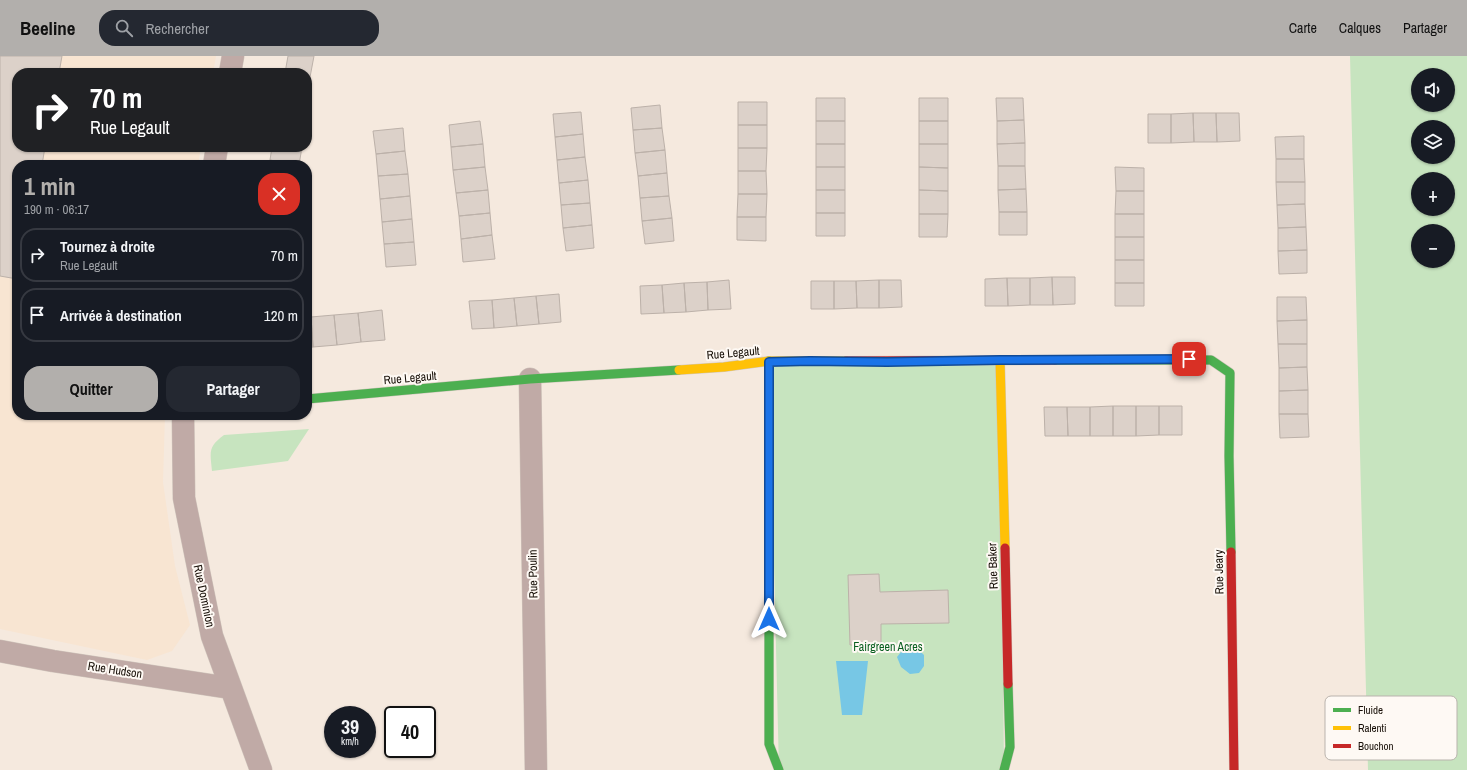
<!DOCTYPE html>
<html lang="fr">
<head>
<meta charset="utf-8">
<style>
	body { margin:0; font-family:"Archivo Narrow",sans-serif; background:#242831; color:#f1f3f6; height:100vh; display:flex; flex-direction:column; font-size:15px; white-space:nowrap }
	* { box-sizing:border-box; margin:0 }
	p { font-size:13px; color:#9ea1a6 }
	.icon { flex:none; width:22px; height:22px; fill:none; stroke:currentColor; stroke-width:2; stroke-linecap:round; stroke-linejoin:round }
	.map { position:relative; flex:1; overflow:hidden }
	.panel { position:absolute; left:12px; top:104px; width:300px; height:260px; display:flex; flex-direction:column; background:#171b24; border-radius:16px; box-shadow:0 1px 3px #0004 }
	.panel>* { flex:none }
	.hud { position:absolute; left:12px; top:12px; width:300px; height:84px; border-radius:16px; box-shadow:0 1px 3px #0004; background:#202124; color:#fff; overflow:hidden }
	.fabs { position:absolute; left:1411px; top:12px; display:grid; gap:8px }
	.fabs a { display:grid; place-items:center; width:44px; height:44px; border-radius:50%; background:#171b24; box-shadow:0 1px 3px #0004; font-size:20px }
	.speed { position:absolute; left:324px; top:650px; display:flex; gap:8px; font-size:20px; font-weight:700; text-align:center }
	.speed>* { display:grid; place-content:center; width:52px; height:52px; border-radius:50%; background:#171b24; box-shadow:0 1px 3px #0004; line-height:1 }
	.speed small { font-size:10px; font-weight:400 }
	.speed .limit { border:2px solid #111; border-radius:6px; background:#fff; color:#111 }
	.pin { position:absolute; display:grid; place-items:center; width:34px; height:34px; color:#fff; margin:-17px; border-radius:8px; box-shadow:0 2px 6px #0006 }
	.me { position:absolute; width:44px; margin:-22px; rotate:0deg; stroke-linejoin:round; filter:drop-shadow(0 0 3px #0008) }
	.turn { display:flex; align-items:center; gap:14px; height:84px; padding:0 12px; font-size:18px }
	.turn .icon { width:52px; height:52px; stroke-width:2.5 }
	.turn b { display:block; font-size:28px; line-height:34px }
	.round { display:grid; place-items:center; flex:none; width:42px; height:42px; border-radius:16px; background:#242831 }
	.summary { display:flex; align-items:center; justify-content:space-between; height:68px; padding:0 12px }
	h1 { font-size:24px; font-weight:800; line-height:30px; color:#b2afac }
	.button { display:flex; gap:8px; margin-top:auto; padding:8px 12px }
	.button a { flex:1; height:46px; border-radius:16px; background:#b2afac; color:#111; font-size:16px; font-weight:800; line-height:46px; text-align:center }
	.button a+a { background:#242831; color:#f1f3f6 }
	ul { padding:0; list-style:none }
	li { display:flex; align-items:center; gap:12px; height:54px; margin:0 8px 6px; padding:0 4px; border:2px solid #363941; border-radius:16px }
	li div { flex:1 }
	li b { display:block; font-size:15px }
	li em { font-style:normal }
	header { display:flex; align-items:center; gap:24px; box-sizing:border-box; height:56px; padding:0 20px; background:#b2afac; color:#111 }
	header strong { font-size:19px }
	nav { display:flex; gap:22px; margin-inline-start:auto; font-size:14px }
	.search { width:280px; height:36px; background:#242831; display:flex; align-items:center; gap:10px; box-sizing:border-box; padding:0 14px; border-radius:16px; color:#9ea1a6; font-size:15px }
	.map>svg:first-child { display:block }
	.built { fill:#f8e5d2 }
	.green { fill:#c7e4bf; fill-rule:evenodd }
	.water { fill:#77c7e5 }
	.building { fill:#dcd1c9; stroke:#bcb1a9 }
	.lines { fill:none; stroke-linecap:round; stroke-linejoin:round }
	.street-casing { stroke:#d0c6bd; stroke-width:23 }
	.fast-casing { stroke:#d0c6bd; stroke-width:10 }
	.slow-casing { stroke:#d0c6bd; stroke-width:10 }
	.jam-casing { stroke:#d0c6bd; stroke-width:10 }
	.street { stroke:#c0aaa6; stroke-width:22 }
	.fast { stroke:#4caf50; stroke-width:9 }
	.slow { stroke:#ffc107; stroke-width:9 }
	.jam { stroke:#c62828; stroke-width:9 }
	.route-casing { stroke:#114b97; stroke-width:10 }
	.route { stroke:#1a73e8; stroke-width:7 }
	.labels { text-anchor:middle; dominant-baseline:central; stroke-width:4; stroke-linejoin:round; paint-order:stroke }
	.street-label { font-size:12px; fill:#170f07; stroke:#fef9f4 }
	.park-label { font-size:12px; fill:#085e1f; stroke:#fef9f4 }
	.key { fill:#fef9f4; stroke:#b9b3ad; stroke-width:1 }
	.key-label { font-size:11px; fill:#170f07 }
</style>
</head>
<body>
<header>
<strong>Beeline</strong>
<div class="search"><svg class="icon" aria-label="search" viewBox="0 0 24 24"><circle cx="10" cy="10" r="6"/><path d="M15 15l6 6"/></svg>Rechercher</div>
<nav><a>Carte</a><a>Calques</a><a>Partager</a></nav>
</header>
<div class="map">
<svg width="1467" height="714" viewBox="0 0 1467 714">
	<rect width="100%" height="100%" fill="#f5e9de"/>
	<path class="built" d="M0 0H216L213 17H17V91H201L198 109H17V359H165L163 426 175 510 190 569 172 595 147 604 0 573Z"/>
	<path class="green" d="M1350 0H1467V714H1368ZM1418 19H1448V49H1418ZM1418 71H1448V101H1418ZM1418 123H1448V153H1418ZM1418 175H1448V205H1418Z
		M1000 304 1004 714H779L769 306Z
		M309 373 288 405 212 415C210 395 208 391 224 379Z"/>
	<path class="water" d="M915 590 924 599V610L919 617 910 618 901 611 897 601 905 591Z
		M868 605 862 659H842L836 605Z"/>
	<path class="building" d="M0 0H62L59 17H17V91H45L42 109H17V223L0 220Z
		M288 0H314L307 37V17H285Z
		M816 42H845V65H816Z
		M919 42H948V65H919Z
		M996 42H1023L1024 64 997 65Z
		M738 46H767V69H738Z
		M660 49 662 72 633 74 631 52Z
		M581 56 583 78 555 81 553 58Z
		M1193 57H1216L1217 86H1194Z
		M1193 57 1194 86 1171 87V58Z
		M1216 57H1239L1240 85 1217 86Z
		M1148 58H1171V87H1148Z
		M1024 64 1025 87 997 88V65Z
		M480 65 483 88 451 91 449 69Z
		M816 65H845V88H816Z
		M919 65H948V88H919Z
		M738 69H767V92H738Z
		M403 72 405 95 376 98 373 75Z
		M662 72 665 94 635 97 633 74Z
		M583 78 585 101 557 104 555 81Z
		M1304 80V103H1276L1275 81Z
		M1025 87V110H998L997 88Z
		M483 88 485 111 453 114 451 91Z
		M816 88H845V111H816Z
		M919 88H948V112L919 111Z
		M272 91H302L299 109 270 104Z
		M738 92H767L766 115H738Z
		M665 94 667 117 638 120 635 97Z
		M405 95 408 118 378 120 376 98Z
		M585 101 588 124 559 127 557 104Z
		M1276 103H1304L1305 126H1276Z
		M270 104 294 109H269Z
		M998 110H1025L1026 133 998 134Z
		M485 111 488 134 456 137 453 114Z
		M816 111H845V134H816Z
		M919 111 948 112V135L919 134Z
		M1115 111 1144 112V135H1116Z
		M738 115H766L767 138H738Z
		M667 117 669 140 640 142 638 120Z
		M408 118 410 140 380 143 378 120Z
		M588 124 590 147 561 149 559 127Z
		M1276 126H1305V148L1277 149Z
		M1026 133 1027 156H999L998 134Z
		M488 134 490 157 459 160 456 137Z
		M816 134H845V157H816Z
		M919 134 948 135V158H919Z
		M1116 135H1144V158H1115Z
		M738 138H767L766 161H737Z
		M410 140 412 163 382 166 380 143Z
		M669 140 672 162 642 165 640 142Z
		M590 147 592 169 563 172 561 149Z
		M1305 148 1306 171 1278 172 1277 149Z
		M999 156H1027V179H999Z
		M490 157 492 179 461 183 459 160Z
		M816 157H845V180H816Z
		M919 158H948L947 181H919Z
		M1115 158H1144V181H1115Z
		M737 161H766V185L737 184Z
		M672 162 674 185 645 188 642 165Z
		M412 163 414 186 384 188 382 166Z
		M592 169 594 192 566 195 563 172Z
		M1306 171 1307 194 1278 195V172Z
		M492 179 495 203 463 206 461 183Z
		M1115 181H1144V204H1115Z
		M414 186 416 209 386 211 384 188Z
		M1307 194V217L1279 218 1278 195Z
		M1115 204H1144V227H1115Z
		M1052 221H1075V248L1053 249Z
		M1052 221 1053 249H1030V222Z
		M1007 222H1030V249L1008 250Z
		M1007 222 1008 250H985V223Z
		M729 224 731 253 708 254 707 226Z
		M879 224H901L902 251 879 252Z
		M879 224V252H857L856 225Z
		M811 225H834V253H811Z
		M834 225H856L857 252 834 253Z
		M707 226 708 254 686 256 684 227Z
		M684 227 686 256 664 257 662 229Z
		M1115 227H1144V250H1115Z
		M662 229 664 257 641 258 640 230Z
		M559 238 561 266 539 268 536 240Z
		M536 240 539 268 517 270 514 242Z
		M1277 241H1306L1307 264 1277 265Z
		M514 242 517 270 494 272 492 244Z
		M492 244 494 272 472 273 469 245Z
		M382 254 385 284 361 286 358 257Z
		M358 257 361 286 337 289 334 259Z
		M334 259 337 289 313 291 311 261Z
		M311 261 313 291 307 292V262Z
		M1307 264V288H1278L1277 265Z
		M1278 288H1307V311L1279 312Z
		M1307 311 1308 334 1279 335V312Z
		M1308 334V358H1279V335Z
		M1113 350V380H1090V351Z
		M1113 350H1136V380H1113Z
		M1136 350H1159V379L1136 380Z
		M1159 350H1182V379H1159Z
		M1044 351H1067L1068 380H1045Z
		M1067 351H1090V380H1068Z
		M1279 358H1308L1309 381 1280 382Z
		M879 518 880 536 948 534 949 567 881 568V589H850L848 519Z"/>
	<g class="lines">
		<defs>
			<path id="street" d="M230 17 233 0
				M214 109 217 91
				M530 323 536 714
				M183 359 184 442 212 580 261 714
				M0 595 53 605 230 632"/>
			<path id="fast" d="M1055 304H1211L1230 317 1229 400 1231 496
				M769 305V688L779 714
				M307 343 530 323 679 314
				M1004 714 1010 691 1008 628"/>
			<path id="slow" d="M1000 304 1005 492
				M679 314 724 311 769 305H846"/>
			<path id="jam" d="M846 305 1055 304
				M1005 492 1008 628
				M1231 496 1234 714"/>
		</defs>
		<use href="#street" class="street-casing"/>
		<use href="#fast" class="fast-casing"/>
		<use href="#slow" class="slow-casing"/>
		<use href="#jam" class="jam-casing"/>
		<use href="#street" class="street"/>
		<use href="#fast" class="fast"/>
		<use href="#slow" class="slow"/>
		<use href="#jam" class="jam"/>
	</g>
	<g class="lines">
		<defs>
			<path id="route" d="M769 563V306L810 305 887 306 1000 304 1189 303"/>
		</defs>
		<use href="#route" class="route-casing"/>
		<use href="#route" class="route"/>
	</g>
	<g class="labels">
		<g class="street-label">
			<text transform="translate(733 297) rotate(-5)">Rue Legault</text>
			<text transform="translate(410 322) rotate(-5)">Rue Legault</text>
			<text transform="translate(993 510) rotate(-92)">Rue Baker</text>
			<text transform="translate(1219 516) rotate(-91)">Rue Jeary</text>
			<text transform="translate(533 518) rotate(-91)">Rue Poulin</text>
			<text transform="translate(204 540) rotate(78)">Rue Dominion</text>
			<text transform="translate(115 614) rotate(9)">Rue Hudson</text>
		</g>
		<g class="park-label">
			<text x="888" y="591">Fairgreen Acres</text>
		</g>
	</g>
	<rect x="1325" y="640" width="132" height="64" rx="6" class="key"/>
	<rect x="1333" y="652" width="18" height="4" fill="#4caf50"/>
	<rect x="1333" y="670" width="18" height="4" fill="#ffc107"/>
	<rect x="1333" y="688" width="18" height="4" fill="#c62828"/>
	<g class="key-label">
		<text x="1358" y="658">Fluide</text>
		<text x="1358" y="676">Ralenti</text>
		<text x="1358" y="694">Bouchon</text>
	</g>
</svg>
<div class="fabs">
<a><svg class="icon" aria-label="sound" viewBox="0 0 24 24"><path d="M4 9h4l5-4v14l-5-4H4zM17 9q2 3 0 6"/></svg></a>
<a><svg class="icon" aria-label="layers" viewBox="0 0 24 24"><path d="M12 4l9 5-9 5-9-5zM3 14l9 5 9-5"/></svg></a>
<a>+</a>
<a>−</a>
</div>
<div class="speed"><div>39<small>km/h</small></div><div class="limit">40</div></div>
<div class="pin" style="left:1189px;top:303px;background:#d93025"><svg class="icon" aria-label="arrive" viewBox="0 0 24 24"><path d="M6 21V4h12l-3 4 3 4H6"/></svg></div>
<svg class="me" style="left:769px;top:563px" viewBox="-20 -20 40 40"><path d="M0-17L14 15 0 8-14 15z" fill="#1a73e8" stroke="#fff" stroke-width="4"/></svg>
<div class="hud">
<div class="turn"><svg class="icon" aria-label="right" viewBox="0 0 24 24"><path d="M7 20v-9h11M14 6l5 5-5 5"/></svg><div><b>70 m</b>Rue Legault</div></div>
</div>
<section class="panel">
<div class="summary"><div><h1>1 min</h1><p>190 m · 06:17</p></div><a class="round" style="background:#d93025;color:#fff"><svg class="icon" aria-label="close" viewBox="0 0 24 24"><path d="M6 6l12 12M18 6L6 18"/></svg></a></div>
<ul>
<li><svg class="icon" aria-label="right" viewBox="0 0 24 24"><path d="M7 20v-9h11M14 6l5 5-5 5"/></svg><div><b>Tournez à droite</b><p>Rue Legault</p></div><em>70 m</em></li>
<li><svg class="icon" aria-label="arrive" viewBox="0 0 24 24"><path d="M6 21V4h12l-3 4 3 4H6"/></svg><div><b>Arrivée à destination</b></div><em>120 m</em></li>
</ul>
<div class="button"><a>Quitter</a><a>Partager</a></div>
</section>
</div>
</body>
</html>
